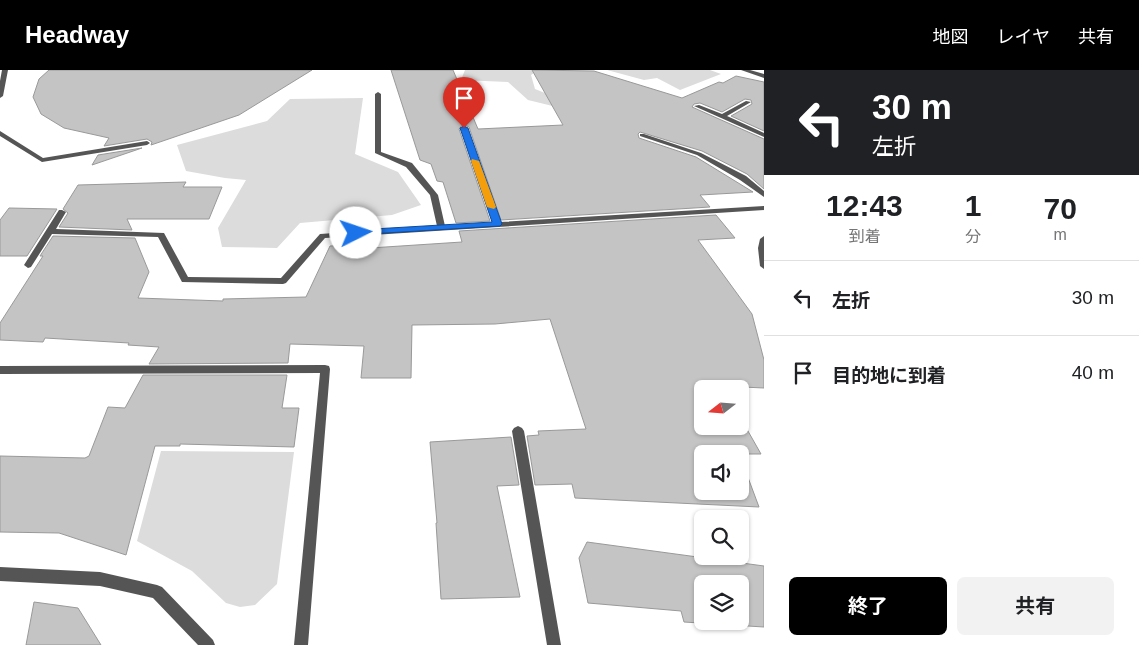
<!DOCTYPE html>
<html lang="ja">
<head>
<meta charset="utf-8">
<style>
	body { margin:0; font-family:Arial,"Noto Sans JP",sans-serif; background:#f2f2f2; color:#202124; height:100vh; display:flex; flex-direction:column; font-size:19px; white-space:nowrap }
	* { box-sizing:border-box; margin:0 }
	p { font-size:16px; color:#757577 }
	.icon { flex:none; width:28px; height:28px; fill:none; stroke:currentColor; stroke-width:2; stroke-linecap:round; stroke-linejoin:round }
	.map { position:relative; flex:1; overflow:hidden }
	.drawer { display:flex; flex-direction:column; background:#fff; width:375px }
	.drawer>* { flex:none }
	.guide { background:#202124; color:#fff; overflow:hidden }
	.needle { width:32px; rotate:253deg }
	.tools { position:absolute; left:694px; top:310px; display:grid; gap:10px }
	.tools a { display:grid; place-items:center; width:55px; height:55px; border-radius:8px; background:#fff; box-shadow:0 1px 4px #0004; font-size:25px }
	.pin { position:absolute; display:grid; place-items:center; width:42px; height:42px; color:#fff; margin:-51px -21px; border-radius:50% 50% 50% 0; rotate:-45deg; box-shadow:0 0 5px #0007 }
	.pin .icon { rotate:45deg }
	.me { position:absolute; width:55px; margin:-28px; rotate:86deg; stroke-linejoin:round; filter:drop-shadow(0 0 4px #0008) }
	.turn { display:flex; align-items:center; gap:18px; height:105px; padding:0 25px; font-size:22px }
	.turn .icon { width:65px; height:65px; stroke-width:2.5 }
	.turn b { display:block; font-size:35px; line-height:42px }
	.eta { display:flex; justify-content:space-evenly; align-items:center; height:85px; text-align:center }
	.eta b { font-size:30px; font-weight:700; line-height:35px }
	.action { display:flex; gap:10px; margin-top:auto; padding:10px 25px }
	.action a { flex:1; height:58px; border-radius:8px; background:#000; color:#fff; font-size:20px; font-weight:700; line-height:58px; text-align:center }
	.action a+a { background:#f2f2f2; color:#202124 }
	ul { padding:0; list-style:none }
	li { display:flex; align-items:center; gap:15px; height:75px; padding:0 25px; border-top:1px solid #e0e0e0 }
	li div { flex:1 }
	li b { display:block; font-size:19px }
	li em { font-style:normal }
	header { display:flex; align-items:center; gap:30px; box-sizing:border-box; height:70px; padding:0 25px; background:#000; color:#fff }
	header strong { font-size:24px }
	nav { display:flex; gap:28px; margin-inline-start:auto; font-size:18px }
	main { display:flex; flex:1; min-height:0 }
	.map>svg:first-child { display:block }
	.green { fill:#dcdcdc }
	.building { fill:#c4c4c4; stroke:#999; fill-rule:evenodd }
	.lines { fill:none; stroke-linecap:round; stroke-linejoin:round }
	.street { fill:#555; fill-rule:evenodd }
	.route { fill:#1a73e8; stroke:#114b97 }
	.slow { fill:#f59e0b }
</style>
</head>
<body>
<header>
<strong>Headway</strong>
<nav><a>地図</a><a>レイヤ</a><a>共有</a></nav>
</header>
<main>
<div class="map">
<svg width="764" height="575" viewBox="0 0 764 575">
	<rect width="100%" height="100%" fill="#fff"/>
	<path class="green" d="M465 0H538L531 5 535 19 614 51 528 30 508 12 461 10Z
		M607 0H710L721 4 680 20 657 8 644 10Z
		M363 28 355 84 398 102 421 135 392 145 300 153 277 178 222 177 218 158 246 110 225 108 186 101 177 75 267 51 290 29Z
		M161 381 294 382 277 514 255 535 240 537 226 533 192 501 137 471Z"/>
	<path class="building" d="M49 0H312L239 45 151 75 152 72 147 69 104 76 109 68 64 58 41 44 33 27 39 9Z
		M391 0H453L478 59 563 55 532 0 594 1 682 28 719 12 723 13 736 6 764 12V61L731 46 752 34 751 30 745 29 722 42 700 33 694 34 692 37 764 69V119L747 104 702 81 640 62 638 64 639 68 696 87 753 122 700 125 710 137 501 150 469 57 463 54 459 59 490 151 456 153 443 112 437 111 431 94 420 90Z
		M142 78 92 95 98 85Z
		M186 112 183 117H222L209 149H127L132 160 59 157 68 143 63 139 78 115Z
		M9 138 57 139 27 186H0V150Z
		M716 145 735 168 698 170 752 244 764 290V318L721 316 723 319H702V356H740V347L761 384H702V421H740V386L759 437 575 428 572 414 535 415 527 366 539 365 538 361 586 359 550 249 495 254 412 255 411 308H361L364 276 290 274 288 293 149 294 159 277 128 275 129 273 45 268 43 272 0 270V253L43 186H40L53 166 135 168 149 202 138 228 223 231V229L306 227 330 176 369 174 370 178 462 172 459 161Z
		M143 305H287L282 338H299L294 377 180 374V376H155L126 485 59 463 0 462V386L85 388 89 386 108 337 125 338Z
		M511 367 519 415 497 416 520 527 441 529 436 453H437L430 372Z
		M587 472 764 496V557L684 552 681 541 588 533 579 488ZM702 514H740V551H702Z
		M34 532 78 538 101 575H26Z"/>
	<g class="lines">
		<path class="street" d="M2 0H8L3 26 0 28V11Z
			M741 0H750L764 4V8Z
			M378 22 381 24V82L412 93 438 125 445 156 493 153 461 58 464 56 467 58 500 152 764 136V140L325 168 286 213 283 214 182 212 158 167 52 164 31 197 28 198 24 195 59 140H62L66 142 56 159 164 163 188 207 281 208 320 164 437 156 430 125 406 97 375 83V24Z
			M746 31 751 32 727 46 764 63V67L694 36 699 35 722 44Z
			M0 61 43 88 147 71 150 73 147 75 42 92 0 66Z
			M640 64H644L701 83 746 106 764 121V127L740 110 697 85 640 66Z
			M764 166V199L760 196 758 178 760 169Z
			M325 295 329 296 330 299 308 575H294L320 303 0 304V296Z
			M518 356 522 358 524 361 561 575H547L512 361 514 358Z
			M0 497 100 502 157 515 162 517 213 570 215 575H198L153 528 100 516 0 511Z"/>
	</g>
	<path class="route" d="M464 56 468 58 502 154 500 156 353 165V161L356 160 492 152 460 58Z"/>
	<path class="slow" d="M472 89 479 91 496 137 494 139 487 137 471 91Z"/>
</svg>
<div class="tools">
<a><svg class="needle" viewBox="-14 -14 28 28"><path d="M0-13l5 13h-10z" fill="#e53935"/><path d="M0 13l5-13h-10z" fill="#757577"/></svg></a>
<a><svg class="icon" aria-label="sound" viewBox="0 0 24 24"><path d="M4 9h4l5-4v14l-5-4H4zM17 9q2 3 0 6"/></svg></a>
<a><svg class="icon" aria-label="search" viewBox="0 0 24 24"><circle cx="10" cy="10" r="6"/><path d="M15 15l6 6"/></svg></a>
<a><svg class="icon" aria-label="layers" viewBox="0 0 24 24"><path d="M12 4l9 5-9 5-9-5zM3 14l9 5 9-5"/></svg></a>
</div>
<div class="pin" style="left:464px;top:58px;background:#d93025"><svg class="icon" aria-label="arrive" viewBox="0 0 24 24"><path d="M6 21V4h12l-3 4 3 4H6"/></svg></div>
<svg class="me" style="left:356px;top:163px" viewBox="-20 -20 40 40"><circle r="19" fill="#fff"/><path d="M0-13L10 11 0 6-10 11z" fill="#1a73e8"/></svg>
</div>
<section class="drawer">
<div class="guide">
<div class="turn"><svg class="icon" aria-label="left" viewBox="0 0 24 24"><path d="M17 20v-9H6M10 6l-5 5 5 5"/></svg><div><b>30 m</b>左折</div></div>
</div>
<div class="eta">
<div><b>12:43</b><p>到着</p></div>
<div><b>1</b><p>分</p></div>
<div><b>70</b><p>m</p></div>
</div>
<ul>
<li><svg class="icon" aria-label="left" viewBox="0 0 24 24"><path d="M17 20v-9H6M10 6l-5 5 5 5"/></svg><div><b>左折</b></div><em>30 m</em></li>
<li><svg class="icon" aria-label="arrive" viewBox="0 0 24 24"><path d="M6 21V4h12l-3 4 3 4H6"/></svg><div><b>目的地に到着</b></div><em>40 m</em></li>
</ul>
<div class="action"><a>終了</a><a>共有</a></div>
</section>
</main>
</body>
</html>
